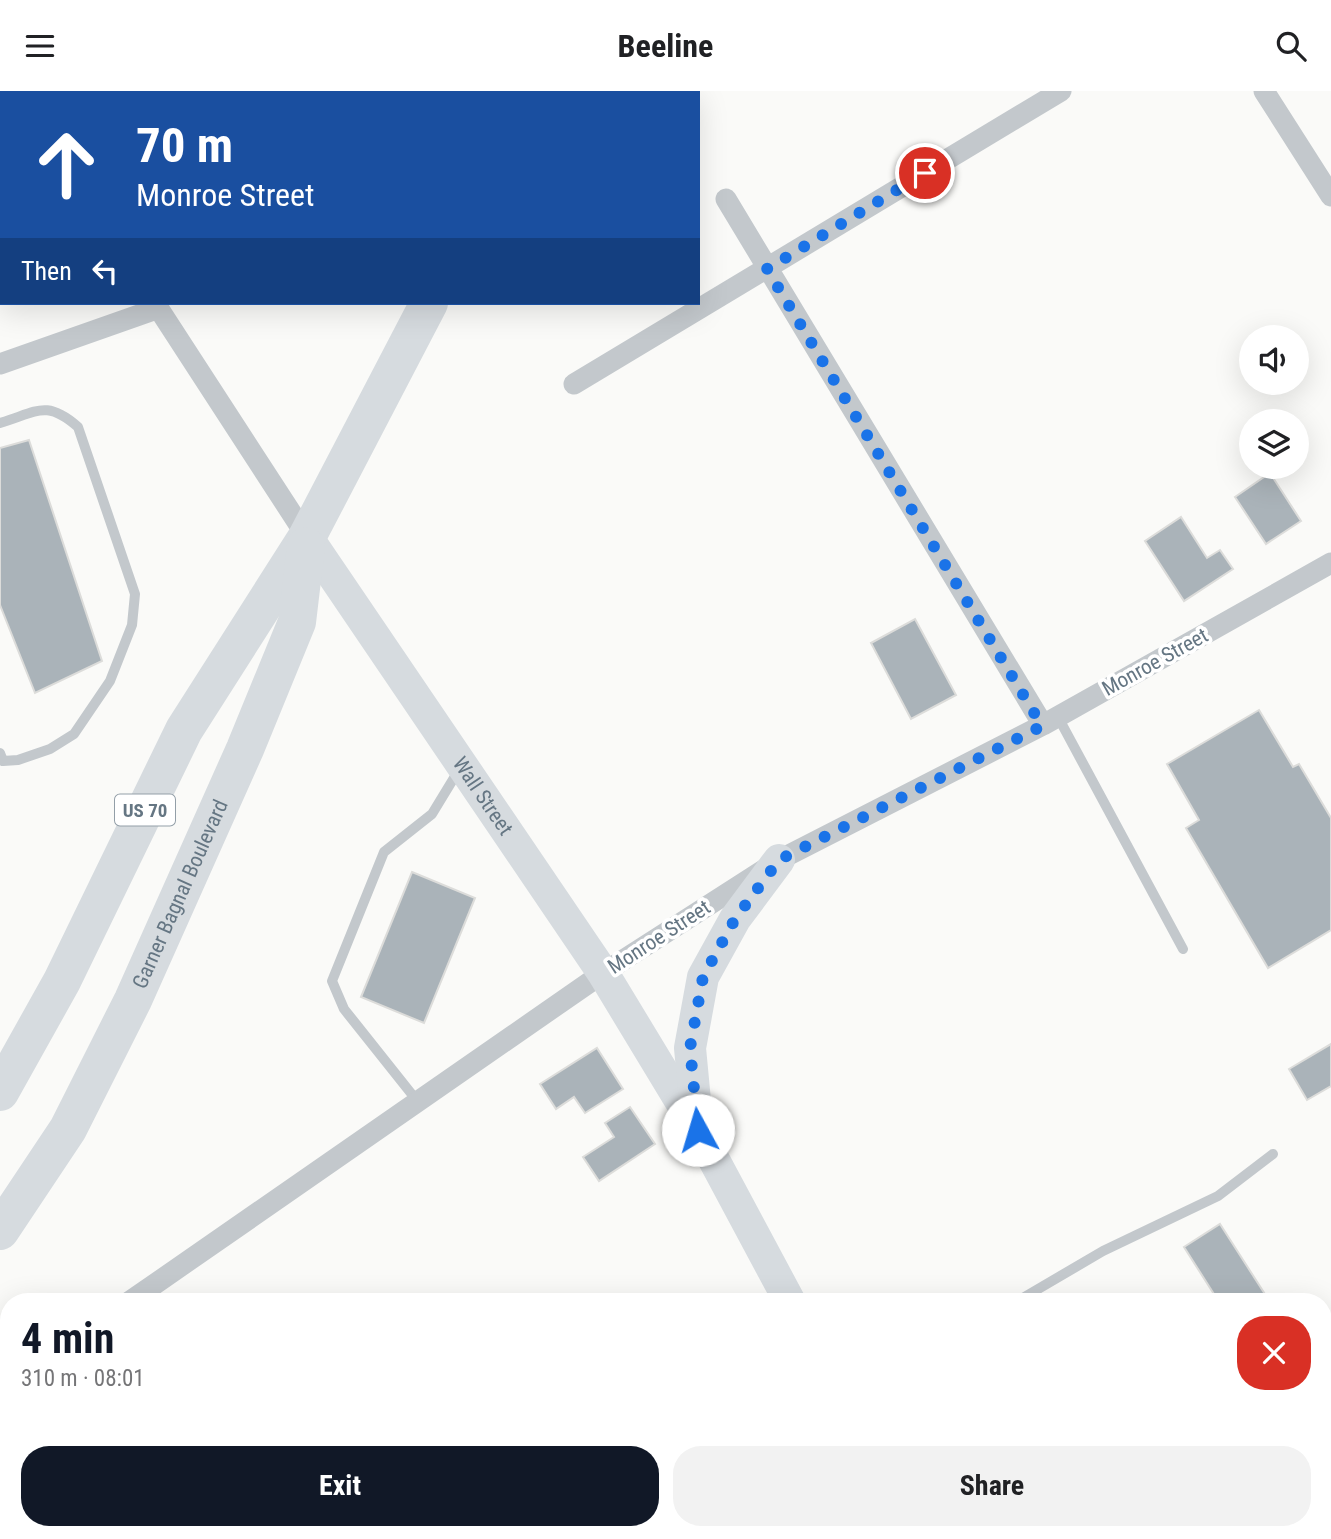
<!DOCTYPE html>
<html lang="en">
<head>
<meta charset="utf-8">
<style>
	body { margin:0; font-family:"Roboto Condensed",sans-serif; background:#f2f2f2; color:#202124; height:100vh; display:flex; flex-direction:column; font-size:26px; white-space:nowrap }
	* { box-sizing:border-box; margin:0 }
	p { font-size:23px; color:#757577 }
	.icon { flex:none; width:38px; height:38px; fill:none; stroke:currentColor; stroke-width:2; stroke-linecap:round; stroke-linejoin:round }
	.map { position:relative; flex:1; overflow:hidden }
	.sheet { position:absolute; left:0px; top:1202px; width:1332px; height:247px; display:flex; flex-direction:column; background:#fff; border-radius:28px 28px 0 0; box-shadow:0 7px 28px #0002 }
	.sheet>* { flex:none }
	.guide { position:absolute; left:0px; top:0px; width:700px; height:214px; box-shadow:0 7px 28px #0002; background:#1a4fa0; color:#fff; overflow:hidden }
	.tools { position:absolute; left:1239px; top:234px; display:grid; gap:14px }
	.tools a { display:grid; place-items:center; width:70px; height:70px; border-radius:50%; background:#fff; box-shadow:0 7px 28px #0002; font-size:35px }
	.pin { position:absolute; display:grid; place-items:center; width:60px; height:60px; color:#fff; margin:-30px; border:4px solid #fff; border-radius:50%; box-shadow:0 2px 7px #0007 }
	.me { position:absolute; width:77px; margin:-38px; rotate:354deg; stroke-linejoin:round; filter:drop-shadow(0 0 5px #0008) }
	.turn { display:flex; align-items:center; gap:24px; height:147px; padding:0 21px; font-size:32px }
	.turn .icon { width:91px; height:91px; stroke-width:2.5 }
	.turn b { display:block; font-size:49px; line-height:60px }
	.then { display:flex; align-items:center; height:66px; padding:0 21px; background:#0003; gap:14px; font-size:26px }
	.round { display:grid; place-items:center; flex:none; width:74px; height:74px; border-radius:28px; background:#f2f2f2 }
	.headline { display:flex; align-items:center; justify-content:space-between; height:119px; padding:0 21px }
	h1 { font-size:42px; font-weight:700; line-height:52px; color:#111827 }
	.button { display:flex; gap:14px; margin-top:auto; padding:14px 21px }
	.button a { flex:1; height:80px; border-radius:28px; background:#111827; color:#fff; font-size:28px; font-weight:700; line-height:80px; text-align:center }
	.button a+a { background:#f2f2f2; color:#202124 }
	header { display:flex; justify-content:space-between; align-items:center; height:91px; padding:0 21px; background:#fff; font-size:32px; font-weight:700 }
	.map>svg:first-child { display:block }
	.building { fill:#aab3b9; stroke:#dcdcda; stroke-width:2 }
	.lines { fill:none; stroke-linecap:round; stroke-linejoin:round }
	.lane { stroke:#c3c8cc; stroke-width:10 }
	.street { stroke:#c3c8cc; stroke-width:21 }
	.secondary { stroke:#d6dbdf; stroke-width:32 }
	.highway { stroke:#d6dbdf; stroke-width:38 }
	.rail { stroke:#a2aab0; stroke-width:5; stroke-dasharray:10 5; stroke-linecap:butt }
	.route { stroke:#1a73e8; stroke-width:12; stroke-dasharray:0 21.6 }
	.labels { text-anchor:middle; dominant-baseline:central; stroke-width:7; stroke-linejoin:round; paint-order:stroke }
	.shield { fill:#fff; stroke:#939fa8; stroke-width:2 }
	.shield-label { font-size:19px; font-weight:bold; fill:#657683 }
	.street-label { font-size:21px; fill:#657683; stroke:#fff }
</style>
</head>
<body>
<header><svg class="icon" aria-label="menu" viewBox="0 0 24 24"><path d="M4 6h16M4 12h16M4 18h16"/></svg>Beeline<svg class="icon" aria-label="search" viewBox="0 0 24 24"><circle cx="10" cy="10" r="6"/><path d="M15 15l6 6"/></svg></header>
<div class="map">
<svg width="1331" height="1448" viewBox="0 0 1331 1448">
	<rect width="100%" height="100%" fill="#fafaf8"/>
	<path class="building" d="M110 0H157L158 2H111Z
		M29 349 102 570 35 602 0 514V357Z
		M1270 382 1301 430 1266 453 1235 406Z
		M1181 426 1207 467 1220 459 1233 478 1184 510 1145 450Z
		M915 528 956 604 911 628 871 552Z
		M1259 619 1293 676 1299 673 1331 727V839L1268 877 1186 737 1199 729 1167 673Z
		M412 781 475 807 424 932 361 906Z
		M1331 953V995L1307 1009 1289 978Z
		M597 957 623 998 585 1022 574 1006 556 1018 540 993Z
		M630 1016 655 1053 599 1090 583 1066 614 1046 605 1032Z
		M1220 1133 1270 1211H1219L1184 1156Z"/>
	<g class="lines">
		<path class="lane" d="M0 332C37 321 46 308 78 336L135 503 132 534 110 590 74 643 50 658 18 669 3 670 0 662
			M1058 626 1183 858
			M418 1011 344 918 332 890 384 761 432 723 460 677
			M1016 1211 1103 1160 1218 1105 1273 1063
			M0 1439 6 1448"/>
		<path class="street" d="M1 0 2 2
			M1264 0 1331 105
			M726 108 1043 634
			M155 212 307 446
			M0 273 159 217
			M574 293 1061 0
			M129 1211 603 882 779 769 1043 634 1331 472
			M0 1329 9 1321"/>
		<g class="secondary">
			<path id="s1" d="M307 446 603 882 698 1039 790 1211"/>
			<path d="M697 1031 690 957 703 886 735 828 779 769"/>
			<path d="M917 1440 922 1448"/>
		</g>
		<g class="highway">
			<path d="M556 2 557 0"/>
			<path d="M0 1001 62 890 184 639 307 446 429 212"/>
			<path id="s2" d="M0 1140 68 1038 133 909 245 658 297 531 306 455"/>
		</g>
		<path class="rail" d="M1301 1448 1320 1440"/>
	</g>
	<g class="lines">
		<path class="route" d="M698 1039 690 957 703 886 735 828 779 769 1042 635 767 178 925 82"/>
	</g>
	<g class="labels">
		<rect class="shield" x="115" y="703.5" width="60" height="31" rx="5"/>
		<g class="shield-label">
			<text x="145" y="719">US 70</text>
		</g>
		<g class="street-label">
			<text transform="translate(1155 571) rotate(-29)">Monroe Street</text>
			<text stroke="none"><textPath href="#s1" startOffset="313">Wall Street</textPath></text>
			<text stroke="none"><textPath href="#s2" startOffset="383">Garner Bagnal Boulevard</textPath></text>
			<text transform="translate(659 846) rotate(-33)">Monroe Street</text>
		</g>
	</g>
</svg>
<div class="tools">
<a><svg class="icon" aria-label="sound" viewBox="0 0 24 24"><path d="M4 9h4l5-4v14l-5-4H4zM17 9q2 3 0 6"/></svg></a>
<a><svg class="icon" aria-label="layers" viewBox="0 0 24 24"><path d="M12 4l9 5-9 5-9-5zM3 14l9 5 9-5"/></svg></a>
</div>
<div class="pin" style="left:925px;top:82px;background:#d93025"><svg class="icon" aria-label="arrive" viewBox="0 0 24 24"><path d="M6 21V4h12l-3 4 3 4H6"/></svg></div>
<svg class="me" style="left:698px;top:1039px" viewBox="-20 -20 40 40"><circle r="19" fill="#fff"/><path d="M0-13L10 11 0 6-10 11z" fill="#1a73e8"/></svg>
<div class="guide">
<div class="turn"><svg class="icon" aria-label="ahead" viewBox="0 0 24 24"><path d="M12 20V5M6 11l6-6 6 6"/></svg><div><b>70 m</b>Monroe Street</div></div>
<div class="then">Then<svg class="icon" aria-label="left" viewBox="0 0 24 24"><path d="M17 20v-9H6M10 6l-5 5 5 5"/></svg></div>
</div>
<section class="sheet">
<div class="headline"><div><h1>4 min</h1><p>310 m · 08:01</p></div><a class="round" style="background:#d93025;color:#fff"><svg class="icon" aria-label="close" viewBox="0 0 24 24"><path d="M6 6l12 12M18 6L6 18"/></svg></a></div>
<div class="button"><a>Exit</a><a>Share</a></div>
</section>
</div>
</body>
</html>
